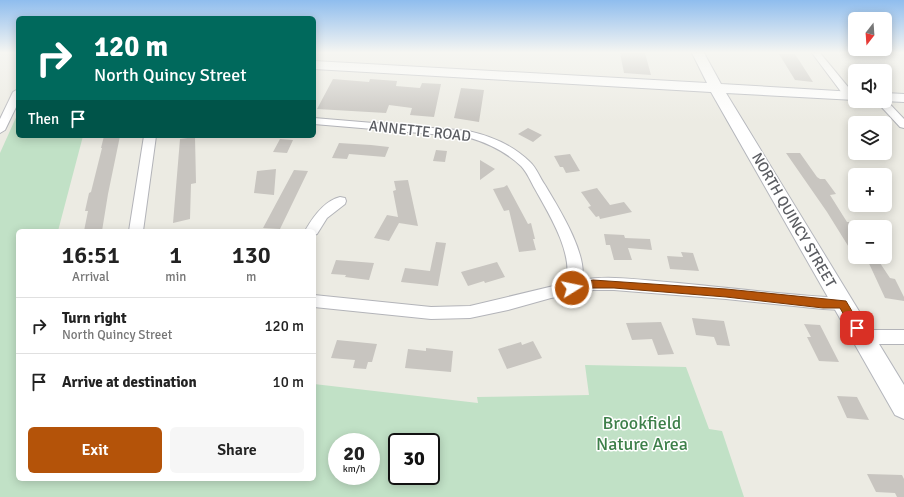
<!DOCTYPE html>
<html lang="en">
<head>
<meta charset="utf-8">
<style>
	body { margin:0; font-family:Signika,sans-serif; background:#f6f6f6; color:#222; height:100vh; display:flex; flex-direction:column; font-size:15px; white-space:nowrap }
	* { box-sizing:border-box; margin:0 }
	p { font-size:13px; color:#767676 }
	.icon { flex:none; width:22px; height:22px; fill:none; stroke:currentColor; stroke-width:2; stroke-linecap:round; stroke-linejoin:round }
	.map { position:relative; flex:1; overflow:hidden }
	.drawer { position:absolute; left:16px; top:229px; width:300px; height:252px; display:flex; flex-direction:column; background:#fff; border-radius:6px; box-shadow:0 2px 10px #0003 }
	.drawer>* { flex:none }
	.top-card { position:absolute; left:16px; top:16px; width:300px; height:122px; border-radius:6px; box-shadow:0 2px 10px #0003; background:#00695c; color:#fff; overflow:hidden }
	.needle { width:26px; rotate:197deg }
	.fabs { position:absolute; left:848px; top:12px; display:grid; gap:8px }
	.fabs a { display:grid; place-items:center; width:44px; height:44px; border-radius:6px; background:#fff; box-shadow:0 2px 10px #0003; font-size:20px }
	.speed { position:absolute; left:328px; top:433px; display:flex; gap:8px; font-size:20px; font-weight:700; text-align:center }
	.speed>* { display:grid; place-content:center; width:52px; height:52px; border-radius:50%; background:#fff; box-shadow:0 2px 10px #0003; line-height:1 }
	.speed small { font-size:10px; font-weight:400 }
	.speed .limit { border:2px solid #111; border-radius:6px; background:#fff; color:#111 }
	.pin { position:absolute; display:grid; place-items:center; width:34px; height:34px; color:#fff; margin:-17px; border-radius:8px; box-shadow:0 2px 6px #0006 }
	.me { position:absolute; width:44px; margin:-22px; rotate:80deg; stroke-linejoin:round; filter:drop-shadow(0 0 3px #0008) }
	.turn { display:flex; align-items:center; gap:14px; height:84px; padding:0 12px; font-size:18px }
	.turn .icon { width:52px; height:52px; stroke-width:2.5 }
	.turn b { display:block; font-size:28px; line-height:34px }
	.then { display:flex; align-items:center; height:38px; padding:0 12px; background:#0003; gap:8px; font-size:15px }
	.eta { display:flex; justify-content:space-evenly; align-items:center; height:68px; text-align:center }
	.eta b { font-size:24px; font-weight:600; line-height:28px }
	.action { display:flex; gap:8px; margin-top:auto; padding:8px 12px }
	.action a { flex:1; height:46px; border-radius:6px; background:#b45309; color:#fff; font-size:16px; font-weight:600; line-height:46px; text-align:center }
	.action a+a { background:#f6f6f6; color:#222 }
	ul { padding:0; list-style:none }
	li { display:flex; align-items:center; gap:12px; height:56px; padding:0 12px; border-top:1px solid #e0e0e0 }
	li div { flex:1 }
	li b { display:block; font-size:15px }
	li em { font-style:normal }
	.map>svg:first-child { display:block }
	.green { fill:#c1e1c6; fill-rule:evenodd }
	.building { fill:#c8c5c0 }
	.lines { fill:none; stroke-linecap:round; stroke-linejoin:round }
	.minor-casing { stroke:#b3b4b9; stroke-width:2 }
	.secondary-casing { stroke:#b4b6bc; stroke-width:2 }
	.minor { fill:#fff; fill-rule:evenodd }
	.secondary { fill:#fff; fill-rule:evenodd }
	.route { fill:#b45309; stroke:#753606 }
	.labels { text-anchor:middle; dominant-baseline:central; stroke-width:3; stroke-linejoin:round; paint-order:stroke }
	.street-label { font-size:15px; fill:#5b5d62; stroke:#fff }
	.near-park-label { font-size:18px; fill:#3d7f49; stroke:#fff }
</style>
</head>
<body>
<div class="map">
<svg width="904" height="497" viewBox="0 0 904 497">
	<rect width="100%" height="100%" fill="#ecebe3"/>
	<path class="green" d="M18 113V136H83L58 231H18V479H314V384L478 403 477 397 589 395 585 365 686 367 709 429 722 431 744 497H0V153ZM337 442H371V476H337ZM397 442H431V476H397Z"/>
	<path class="building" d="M620 53H645L651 75 624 73Z
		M779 54H795L813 82 795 80Z
		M333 79 369 82 370 79 397 81 396 86 420 88 422 83 441 84 434 117 410 115 412 108 389 105 386 113 317 109Z
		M461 88 484 90 479 122 454 118Z
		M528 128 542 135 533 142 518 134Z
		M104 136H120L108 194 102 231H84L88 211H85L89 193 91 192 102 148H101Z
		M195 137 196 183 191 184 190 219 173 223 180 139Z
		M280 139 293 140 287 153 273 152Z
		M339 143 371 145 389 147 385 157 349 154 347 159 332 158Z
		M436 150 447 151 445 162 433 161Z
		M786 153H800L817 177 820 179H825L836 194 830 195 847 222H852L855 226V257L827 212Z
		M570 154 580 171 566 173 563 167H560L554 156Z
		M480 160 495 169 480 180Z
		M276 169 274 195 254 193 257 171Z
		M294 170 308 171 280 229 263 228Z
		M408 180 418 226 399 223 389 241 374 238 387 215 398 217 393 191 396 190 394 181Z
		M507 185 528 224 531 223 535 239H533L536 250 519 252 509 210 504 211 493 189 504 187Z
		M597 188 610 205 624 202 632 212 600 219 599 216 596 217 588 207 591 206 581 192Z
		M604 234 624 235 625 238 650 239 652 250 628 248 632 260H614L610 245H606Z
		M436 242 446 243 438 286 401 282 405 268 430 271Z
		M681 252 693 253 699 271 670 269 667 256 683 257Z
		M866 257H876L890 278 895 279 904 297V301L885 298Z
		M336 260 374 263 369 280 345 277 346 275 331 274Z
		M497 262 505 277 485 283 484 281 468 286 461 272Z
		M692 318 724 321 730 346 717 345 714 337 696 335Z
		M661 322 674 354 658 355 652 339 632 340 626 323Z
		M804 324 820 325 839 362 819 361 807 337H811Z
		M337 340 377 344 372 362H368L366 369 353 368 355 360 331 358Z
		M533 341 542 358 507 369 498 349 521 342 522 345Z
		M426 348 453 351 451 372 405 368 408 349 426 351Z
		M837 396 857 397 869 420 847 418Z
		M867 474 902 475 904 479V497H897L895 493 876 492Z"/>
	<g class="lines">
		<defs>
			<path id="minor" d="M812 53H820L853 93 854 95 853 97H845Z
				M18 89V103L5 130 0 133V119L13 92Z
				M885 99 904 119V128L900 127 876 101H885Z
				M314 118 468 131C491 136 513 145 530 162 536 167 540 178 545 185 558 207 588 254 582 280 609 275 639 280 667 282 725 287 784 295 843 298L848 300 851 304 848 308 843 310 823 309 726 299 614 290H593L551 298 508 310 470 318 431 319 314 307V295L431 307 470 306 566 283C574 254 549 214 535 189 531 182 527 172 521 166 505 151 488 143 467 137L314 124Z
				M144 136H156L143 231H129Z
				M340 197 345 198 346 201 345 204 327 218 317 234 314 235V231H305C313 217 324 201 340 197Z
				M862 330H904V344H862L856 342 854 337 856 332Z"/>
			<path id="secondary" d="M692 53H704L721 84 855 92V100L726 93 904 385V419L895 415 711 92 314 69V61L707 83Z
				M885 93 904 94V102L884 101Z"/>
		</defs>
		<use href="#minor" class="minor-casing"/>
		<use href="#secondary" class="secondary-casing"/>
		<use href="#minor" class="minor"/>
		<use href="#secondary" class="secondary"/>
	</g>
	<linearGradient id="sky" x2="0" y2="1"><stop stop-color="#8fbdee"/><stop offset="0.43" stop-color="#f6f6f2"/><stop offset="1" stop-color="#f6f6f2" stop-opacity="0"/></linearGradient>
	<rect width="904" height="122" fill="url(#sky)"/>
	<path class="route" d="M593 280 726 289 846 301 862 328 861 331 857 332 853 331 840 308H823L726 297 614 288H593L572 292 569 290 568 288 569 285Z"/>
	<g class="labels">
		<g class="street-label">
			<text transform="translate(420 131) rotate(6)">ANNETTE ROAD</text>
			<text transform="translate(794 220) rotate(60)">NORTH QUINCY STREET</text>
		</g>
		<g class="near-park-label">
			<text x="642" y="423">Brookfield<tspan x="642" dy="21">Nature Area</tspan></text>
		</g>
	</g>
</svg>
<div class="fabs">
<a><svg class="needle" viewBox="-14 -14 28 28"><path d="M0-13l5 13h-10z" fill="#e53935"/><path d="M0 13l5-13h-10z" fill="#767676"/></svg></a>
<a><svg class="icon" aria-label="sound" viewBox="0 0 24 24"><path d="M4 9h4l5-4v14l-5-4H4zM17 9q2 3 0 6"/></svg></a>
<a><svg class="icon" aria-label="layers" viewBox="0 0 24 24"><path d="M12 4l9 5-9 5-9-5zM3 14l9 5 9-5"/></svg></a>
<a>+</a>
<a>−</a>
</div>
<div class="speed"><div>20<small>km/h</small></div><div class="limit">30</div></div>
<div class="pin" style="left:857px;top:328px;background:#d93025"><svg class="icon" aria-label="arrive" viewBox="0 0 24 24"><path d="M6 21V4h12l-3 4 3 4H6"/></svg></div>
<svg class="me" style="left:572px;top:288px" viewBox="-20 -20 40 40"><circle r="17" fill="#b45309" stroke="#fff" stroke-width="3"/><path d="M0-11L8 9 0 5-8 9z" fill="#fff"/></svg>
<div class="top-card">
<div class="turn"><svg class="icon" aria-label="right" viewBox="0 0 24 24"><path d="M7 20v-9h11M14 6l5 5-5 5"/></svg><div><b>120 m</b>North Quincy Street</div></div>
<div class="then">Then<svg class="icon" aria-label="arrive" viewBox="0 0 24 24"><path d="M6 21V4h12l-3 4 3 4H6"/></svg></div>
</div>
<section class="drawer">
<div class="eta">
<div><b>16:51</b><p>Arrival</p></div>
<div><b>1</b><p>min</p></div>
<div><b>130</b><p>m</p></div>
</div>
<ul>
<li><svg class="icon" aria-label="right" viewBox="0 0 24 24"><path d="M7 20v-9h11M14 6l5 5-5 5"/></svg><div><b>Turn right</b><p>North Quincy Street</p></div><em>120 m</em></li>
<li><svg class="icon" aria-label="arrive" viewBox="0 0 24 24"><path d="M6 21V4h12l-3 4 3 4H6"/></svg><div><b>Arrive at destination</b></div><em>10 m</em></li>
</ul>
<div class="action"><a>Exit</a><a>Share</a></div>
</section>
</div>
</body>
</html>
